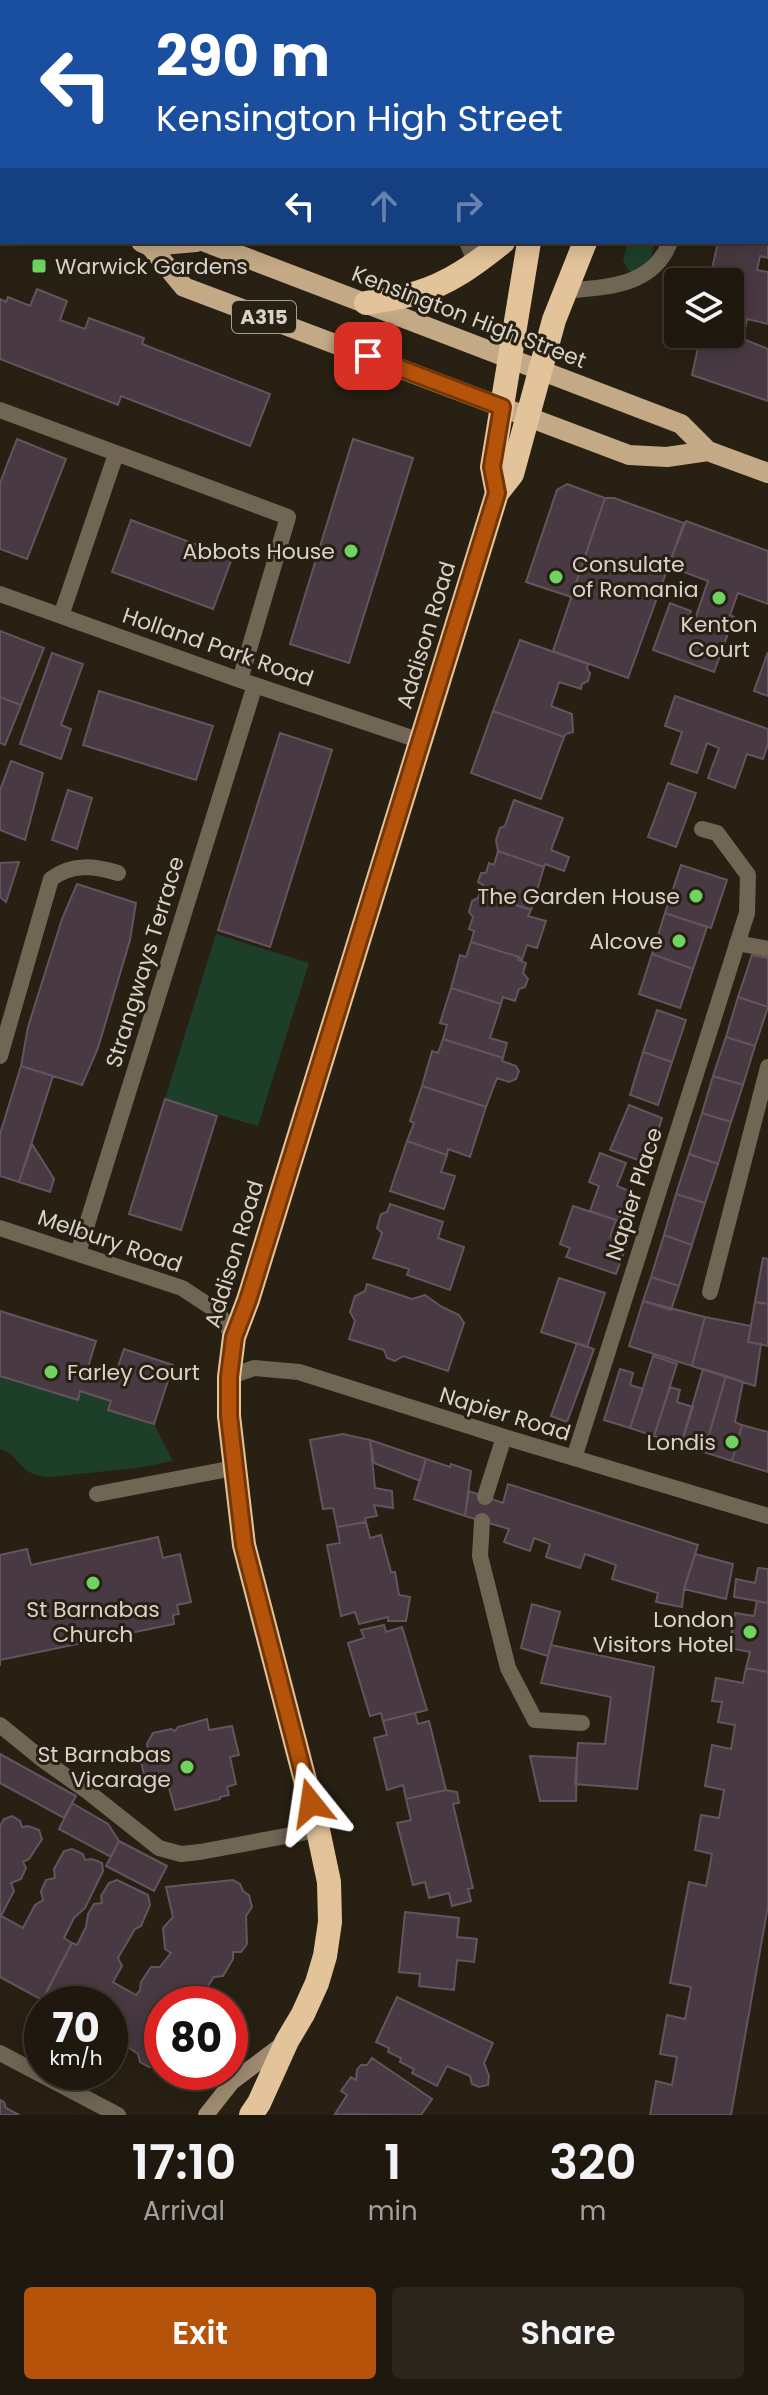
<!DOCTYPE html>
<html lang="en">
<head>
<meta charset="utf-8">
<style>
	body { margin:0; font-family:Poppins,sans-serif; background:#2b251c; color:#f1f3f6; height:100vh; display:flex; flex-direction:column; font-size:30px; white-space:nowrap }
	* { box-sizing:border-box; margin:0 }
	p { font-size:26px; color:#a1a09e }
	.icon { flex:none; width:44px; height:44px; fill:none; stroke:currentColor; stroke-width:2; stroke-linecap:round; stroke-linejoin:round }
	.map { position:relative; height:2115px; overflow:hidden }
	.sheet { display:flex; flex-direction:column; background:#1e180e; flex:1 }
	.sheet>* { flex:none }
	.guide { position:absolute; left:0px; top:0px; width:768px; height:244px; box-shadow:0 4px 20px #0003,0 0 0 2px #3c372e; background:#1a4fa0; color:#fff; overflow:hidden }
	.controls { position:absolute; left:664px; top:268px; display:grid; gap:16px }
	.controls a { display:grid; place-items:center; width:80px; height:80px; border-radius:8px; background:#1e180e; box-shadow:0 4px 20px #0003,0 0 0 2px #3c372e; font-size:40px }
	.speed { position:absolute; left:24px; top:1986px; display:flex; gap:16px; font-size:40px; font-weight:700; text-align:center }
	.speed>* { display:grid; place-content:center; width:104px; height:104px; border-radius:50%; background:#1e180e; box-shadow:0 4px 20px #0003,0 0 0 2px #3c372e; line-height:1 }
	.speed small { font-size:20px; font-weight:400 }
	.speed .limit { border:12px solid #d22; background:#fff; color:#111 }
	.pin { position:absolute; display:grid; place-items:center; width:68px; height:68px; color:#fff; margin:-34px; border-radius:16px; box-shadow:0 4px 12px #0006 }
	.me { position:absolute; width:88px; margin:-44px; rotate:345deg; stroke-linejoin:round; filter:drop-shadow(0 0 6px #0008) }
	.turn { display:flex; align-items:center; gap:28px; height:168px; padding:0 24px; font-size:36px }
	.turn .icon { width:104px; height:104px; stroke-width:2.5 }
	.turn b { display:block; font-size:56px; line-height:68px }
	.lanes { display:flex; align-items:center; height:76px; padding:0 24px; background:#0003; justify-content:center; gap:40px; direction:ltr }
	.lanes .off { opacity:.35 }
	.eta { display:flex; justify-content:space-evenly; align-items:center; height:136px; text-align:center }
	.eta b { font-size:48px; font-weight:600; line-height:56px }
	.primary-button { display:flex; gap:16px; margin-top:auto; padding:16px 24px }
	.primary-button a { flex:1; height:92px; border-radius:8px; background:#b45309; color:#fff; font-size:32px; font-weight:600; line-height:92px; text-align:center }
	.primary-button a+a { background:#2b251c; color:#f1f3f6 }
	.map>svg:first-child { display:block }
	.green { fill:#1d3f2a }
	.building { fill:#493942; stroke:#65545d; stroke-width:2 }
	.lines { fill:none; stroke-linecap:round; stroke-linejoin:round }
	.lane { stroke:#716554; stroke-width:16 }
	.street { stroke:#716554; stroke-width:16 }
	.secondary { stroke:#9f8b71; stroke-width:16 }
	.primary { stroke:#c3a986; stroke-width:20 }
	.highway { stroke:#e3c49a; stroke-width:24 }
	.route-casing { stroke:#753606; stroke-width:20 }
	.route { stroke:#b45309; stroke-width:14 }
	.poi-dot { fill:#6ed360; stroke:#282012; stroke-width:3 }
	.labels { text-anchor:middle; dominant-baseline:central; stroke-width:6; stroke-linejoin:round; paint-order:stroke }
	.shield { fill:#282012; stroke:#a39d93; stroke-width:2 }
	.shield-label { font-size:20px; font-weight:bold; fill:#d8d2ca }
	.poi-label { font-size:22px; fill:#d8d2ca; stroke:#282012; text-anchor:end }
	.street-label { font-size:22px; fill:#d8d2ca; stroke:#282012 }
</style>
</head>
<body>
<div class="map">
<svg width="768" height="2115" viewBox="0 0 768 2115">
	<rect width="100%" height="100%" fill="#282012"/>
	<path class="green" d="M628 242H654L650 266 634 273 628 270 623 260Z
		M216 934 309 963 258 1126 165 1099Z
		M0 1376 77 1399 80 1391 111 1401 109 1410 154 1424 173 1461 137 1468 50 1477C16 1475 22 1455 0 1449Z"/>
	<path class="building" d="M0 0H40V2H2V58L0 57Z
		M147 0H210V2H147Z
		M267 0H353V2H266Z
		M422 0H475L482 2H421Z
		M766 72H768V170H766Z
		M766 200H768V258L760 256 757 270 768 272V324L747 319 743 339 768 349V401L692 375 701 334H730V282H709L718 242H766Z
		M37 289 67 301 60 320 85 329 89 318 144 338 142 344 270 394 250 446 121 396 118 405 0 359V299L6 302 8 297 30 306Z
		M17 439 66 459 27 559 0 549V483Z
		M353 439 413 458 349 663 290 644Z
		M567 484 605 498 571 597 526 582 557 490Z
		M605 498H614L684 523 628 678 553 651Z
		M131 520 232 558 213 609 112 572Z
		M686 521 768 551V604L738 593 730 615 734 617 714 672 653 650 670 603 691 611 686 623 693 625 708 581 668 566Z
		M0 631 44 648 21 705 0 697Z
		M520 640 588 664 587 669 590 673 588 681 582 684 581 689 559 682 555 695 551 706 572 714 573 732 566 734 564 737 493 711Z
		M768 652V696L754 691Z
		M52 653 83 664 61 725 71 729 61 759 20 744Z
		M99 691 213 726 196 780 83 745Z
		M675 696 768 729V744L763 759 747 754 735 788 708 778 719 748 707 743 697 773 671 764 682 732 665 726Z
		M0 697 21 705 5 745 0 743Z
		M493 711 564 737 541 799 471 773Z
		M280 733 332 750 270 947 218 930Z
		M11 761 43 773 25 840 0 830V790Z
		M668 783 696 793 676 847 648 837Z
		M68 790 92 798 77 849 52 840Z
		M514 800 563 818 551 850 569 857 564 871 545 864 544 867 498 851 496 840 500 828 505 826Z
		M498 851 544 867 531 910 480 893 483 885 478 882 481 873H486L489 863 494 865Z
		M19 862 6 902 0 897V863Z
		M681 865 727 880 711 928 665 913Z
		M77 884 136 903 130 940 98 1048 82 1085 21 1066 28 1027 62 919Z
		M480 893 531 910 528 916 546 921 537 948 527 945 522 960 519 957 471 942 474 931 469 929 473 917 469 912 472 901 478 898Z
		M665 913 707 927 693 969 652 954Z
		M471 942 519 957 518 960 526 963 523 973 528 979 525 987 519 989 515 1001 503 997 501 1004 451 988 460 955 466 957Z
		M652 954 693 969 680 1008 639 994Z
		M752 955 768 958V1007L738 997Z
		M451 988 501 1004 490 1038 507 1043 503 1058 443 1039 447 1025 440 1023Z
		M738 997 768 1007 755 1046 726 1037Z
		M657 1010 686 1020 672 1062 643 1052Z
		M726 1037 755 1046 743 1085 713 1076Z
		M443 1039 503 1058 502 1061 516 1066 519 1071 516 1079 509 1082 497 1078 486 1107 422 1086 432 1051 438 1053Z
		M643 1052 672 1062 658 1105 630 1095Z
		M21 1066 53 1076 19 1182 0 1176V1134Z
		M713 1076 743 1085 731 1122 702 1113Z
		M422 1086 486 1107 470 1157 448 1149 447 1155 407 1141 414 1123 410 1121Z
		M165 1099 217 1116 181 1230 129 1214Z
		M629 1105 662 1118 652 1150 646 1148 641 1161 610 1150Z
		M702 1113 731 1122 718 1164 689 1154Z
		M407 1141 447 1155 441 1172 455 1176 444 1209 390 1191Z
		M32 1144 54 1179 50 1192 19 1182Z
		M600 1153 626 1163 617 1186 632 1192 621 1222 590 1211 599 1186 589 1182Z
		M689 1154 718 1164 705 1203 676 1194Z
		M676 1194 705 1203 692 1245 664 1235Z
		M390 1204 443 1222 438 1238 464 1247 450 1290 407 1275 409 1269 373 1258 382 1233 377 1228 381 1214 387 1212Z
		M573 1206 616 1220 610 1237 627 1244 616 1274 566 1257 570 1248 560 1244Z
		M664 1235 692 1245 679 1286 651 1277Z
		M763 1258 768 1259V1304L755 1302Z
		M651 1277 679 1286 671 1310 643 1301Z
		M559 1278 605 1293 587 1347 541 1332Z
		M367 1284 412 1299 425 1295 442 1307 459 1315 464 1323 448 1371 403 1356 395 1361 387 1358 384 1350 349 1339 355 1321 350 1312 355 1296 365 1291Z
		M643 1301 705 1317 692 1366 629 1346Z
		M755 1302 768 1304V1346L748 1342Z
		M0 1311 96 1341 88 1367 115 1376 124 1349 173 1365 154 1424 108 1410 111 1401 80 1391 78 1400 0 1376Z
		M705 1317 751 1326 748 1342 761 1344 755 1386 692 1366Z
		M577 1343 594 1349 567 1422 551 1416Z
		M653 1356 677 1364 654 1436 630 1428Z
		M620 1369 633 1373 630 1385 643 1389 630 1428 604 1420Z
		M703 1369 726 1376 704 1452 681 1444Z
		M726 1376 743 1382 735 1422 742 1425 732 1461 704 1452Z
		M670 1387 680 1390 677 1402 693 1407 681 1444 654 1436Z
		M742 1425 768 1432V1472L732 1461Z
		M343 1434 370 1440 375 1488 392 1491 393 1508 374 1505 377 1516 365 1518 366 1522 337 1527 333 1508 323 1509 310 1440Z
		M370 1440 426 1459 420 1481 374 1463Z
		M426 1459 450 1467 451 1464 471 1471 465 1516 414 1499Z
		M508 1484 698 1545 684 1589 682 1607 656 1602 658 1593 612 1579 616 1565 585 1554 580 1568 546 1557 550 1544 534 1538 530 1551 504 1542 509 1529 465 1516 469 1491 503 1503Z
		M366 1522 370 1538 381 1535 391 1572H395L399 1595 410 1597 406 1621H388V1617L359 1624 355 1612 341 1616 327 1545 340 1543 337 1527Z
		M158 1537 163 1558 180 1554 191 1602 177 1605 179 1614 173 1615 174 1624 0 1660V1666V1555L27 1549 31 1565Z
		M695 1554 733 1564 726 1599 684 1589Z
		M758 1568 768 1569V1603L734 1597 736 1579 755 1583Z
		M757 1601 768 1603V1672L746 1668 750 1652 729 1648 735 1613 754 1616Z
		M532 1604 560 1612 548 1656 521 1648Z
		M384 1625 386 1632 402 1627 427 1710 383 1721 381 1713 370 1716 348 1643 364 1638 361 1630Z
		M551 1645 654 1667 637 1789 575 1784 578 1743 605 1744 611 1697 541 1683Z
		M746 1668 768 1672V1906L731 2115H650L656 2081 672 2085 677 2057 660 2054 667 2015 685 2019 691 1987 670 1983 689 1882 706 1886 712 1854 695 1850 701 1815 719 1818 724 1790 705 1786 712 1745 731 1749 735 1725 718 1722 722 1702 712 1701 716 1678 743 1683Z
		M415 1713 418 1724 429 1721 446 1790 406 1799 403 1785 387 1790 374 1738 387 1735 383 1721Z
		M207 1719 209 1730 232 1726 239 1755 230 1757 236 1784 227 1787 229 1795 220 1797V1799L175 1810 168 1784 157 1787 154 1777 145 1779 140 1757 149 1755 147 1744 153 1733 171 1729 175 1731 178 1727Z
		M0 1754 76 1796 64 1818 0 1783Z
		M530 1756 577 1758 576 1801H540Z
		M446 1790 457 1792 459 1803 453 1804 473 1888 468 1889 471 1901 452 1906 449 1893 429 1898 425 1882 413 1885 397 1823 411 1820 406 1799Z
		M72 1803 108 1824 119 1841 111 1857 59 1829Z
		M12 1816 20 1821 22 1827 28 1826 39 1830 42 1839 29 1859 23 1862 26 1868 21 1879 11 1883 14 1891 1 1916 23 1928 35 1905 43 1900 41 1891 46 1880 55 1878 54 1869 64 1851 72 1849 83 1854 85 1860 92 1859 102 1863 103 1871 85 1908 74 1918 64 1938 72 1943 42 2000 0 1977V1826L4 1819Z
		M119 1841 167 1866 154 1891 106 1866Z
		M117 1880 148 1895 150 1905 141 1926 135 1929 118 1958 122 1966 113 1982 136 1995 140 1990 141 1982 151 1967H160L171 1953 165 1949 163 1928 173 1917 166 1887 233 1880 240 1884 243 1891 249 1895 252 1907 246 1916 247 1944 241 1952H233V1959L223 1976 214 1977 196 2004H162V2061L158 2067H149L140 2062 138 2054 128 2047 122 2049 110 2043V2004L41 2003 72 1943 77 1945 86 1927 88 1914 94 1904 102 1903 101 1896 109 1883Z
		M405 1912 459 1918 457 1937 477 1939 474 1962 457 1960 454 1990 419 1986 420 1974 399 1972Z
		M397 1997 493 2043 484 2063 489 2076 488 2085 479 2087 472 2084 470 2076 447 2066 437 2086 412 2073 414 2069 400 2062 401 2058 388 2052 389 2048 376 2042Z
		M372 2058 432 2099 421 2115 335 2114 347 2095 341 2091 351 2077 356 2080 357 2070 361 2065H367Z
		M0 2100 4 2102 6 2108 19 2115H0Z"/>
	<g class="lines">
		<path class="lane" d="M766 192H768
			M702 829 717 833 748 875 747 913
			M0 1056 51 879C72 863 94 866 118 873
			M0 1725 43 1760 87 1791 159 1848 181 1854 200 1852 318 1830"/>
		<path class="street" d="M242 2 243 0
			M467 242 476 263
			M564 291C606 287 653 287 670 242
			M0 410 288 517 240 680
			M0 594 240 680 421 741
			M61 616 116 454
			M737 943 768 949
			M0 1228 182 1288 217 1311 234 1337
			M78 1253 255 685
			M710 1292 768 1067
			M229 1377 254 1368 299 1372 504 1437 768 1516
			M574 1458 747 913
			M97 1494 234 1468
			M485 1497 504 1437
			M482 1521 480 1556 508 1668 535 1720 582 1723
			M0 2053 118 2115"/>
		<path class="secondary" d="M206 2115 232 2082 284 2043"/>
		<path class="primary" d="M0 188 2 189
			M141 242 150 246 196 242
			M205 242 681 424 708 451 768 473
			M150 246 184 287 629 455 667 457 708 451"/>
		<path class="highway" d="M605 2 606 0
			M637 2V0
			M366 303C383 300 400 298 416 293 449 284 477 263 503 242
			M497 493 492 467 529 242
			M251 2115 259 2103 287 2041 303 2014 317 1983 325 1956 330 1922 329 1882 318 1830 244 1545 229 1416V1377L234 1337 248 1300 494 503 497 493 512 474 554 320 585 242"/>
	</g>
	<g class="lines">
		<defs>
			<path id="route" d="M311 1803 244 1545 229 1416V1377L234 1337 248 1300 497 493 492 467 502 407 368 356"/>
		</defs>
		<use href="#route" class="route-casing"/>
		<use href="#route" class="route"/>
	</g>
	<g class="poi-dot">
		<rect x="31" y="258" width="16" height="16" rx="4"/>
		<circle cx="351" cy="551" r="8"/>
		<circle cx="556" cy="577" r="8"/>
		<circle cx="719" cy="598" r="8"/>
		<circle cx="696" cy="896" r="8"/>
		<circle cx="679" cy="941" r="8"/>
		<circle cx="51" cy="1372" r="8"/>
		<circle cx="732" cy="1442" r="8"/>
		<circle cx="93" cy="1583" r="8"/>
		<circle cx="750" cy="1632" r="8"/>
		<circle cx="187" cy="1767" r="8"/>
	</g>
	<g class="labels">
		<rect class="shield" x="232" y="301" width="64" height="32" rx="6"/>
		<g class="shield-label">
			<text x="264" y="317">A315</text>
		</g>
		<g class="poi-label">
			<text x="55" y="266" text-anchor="start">Warwick Gardens</text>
			<text x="335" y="551">Abbots House</text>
			<text x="572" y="564" text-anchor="start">Consulate<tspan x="572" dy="25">of Romania</tspan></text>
			<text x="719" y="624" text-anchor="middle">Kenton<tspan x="719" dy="25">Court</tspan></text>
			<text x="680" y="896">The Garden House</text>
			<text x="663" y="941">Alcove</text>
			<text x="67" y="1372" text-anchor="start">Farley Court</text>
			<text x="716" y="1442">Londis</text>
			<text x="93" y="1609" text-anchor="middle">St Barnabas<tspan x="93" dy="25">Church</tspan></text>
			<text x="734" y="1619">London<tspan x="734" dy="25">Visitors Hotel</tspan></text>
			<text x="171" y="1754">St Barnabas<tspan x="171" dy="25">Vicarage</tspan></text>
		</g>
		<g class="street-label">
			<text transform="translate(469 317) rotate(21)">Kensington High Street</text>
			<text transform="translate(426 635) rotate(-73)">Addison Road</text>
			<text transform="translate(218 647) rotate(19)">Holland Park Road</text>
			<text transform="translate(145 962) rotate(-73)">Strangways Terrace</text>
			<text transform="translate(634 1194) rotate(-72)">Napier Place</text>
			<text transform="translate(110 1241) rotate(19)">Melbury Road</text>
			<text transform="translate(234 1254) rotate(-73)">Addison Road</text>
			<text transform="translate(505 1414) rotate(17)">Napier Road</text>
		</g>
	</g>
</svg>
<div class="controls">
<a><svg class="icon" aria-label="layers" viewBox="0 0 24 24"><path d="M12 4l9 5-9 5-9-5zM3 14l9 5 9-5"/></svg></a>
</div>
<div class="speed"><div>70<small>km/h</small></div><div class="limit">80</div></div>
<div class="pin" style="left:368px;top:356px;background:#d93025"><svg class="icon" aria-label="arrive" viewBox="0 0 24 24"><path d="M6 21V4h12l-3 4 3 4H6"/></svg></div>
<svg class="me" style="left:311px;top:1803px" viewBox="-20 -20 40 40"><path d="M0-17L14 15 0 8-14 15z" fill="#b45309" stroke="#fff" stroke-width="4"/></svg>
<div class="guide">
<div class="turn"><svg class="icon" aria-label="left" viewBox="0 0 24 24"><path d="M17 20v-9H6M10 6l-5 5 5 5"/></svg><div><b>290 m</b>Kensington High Street</div></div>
<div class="lanes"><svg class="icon" aria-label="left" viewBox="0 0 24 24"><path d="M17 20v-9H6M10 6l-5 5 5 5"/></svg><svg class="icon off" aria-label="ahead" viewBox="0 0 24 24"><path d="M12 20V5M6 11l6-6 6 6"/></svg><svg class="icon off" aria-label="right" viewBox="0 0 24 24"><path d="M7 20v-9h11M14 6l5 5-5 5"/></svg></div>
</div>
</div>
<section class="sheet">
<div class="eta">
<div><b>17:10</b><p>Arrival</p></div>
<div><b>1</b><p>min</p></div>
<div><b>320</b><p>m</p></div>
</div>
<div class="primary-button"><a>Exit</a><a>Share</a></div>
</section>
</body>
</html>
